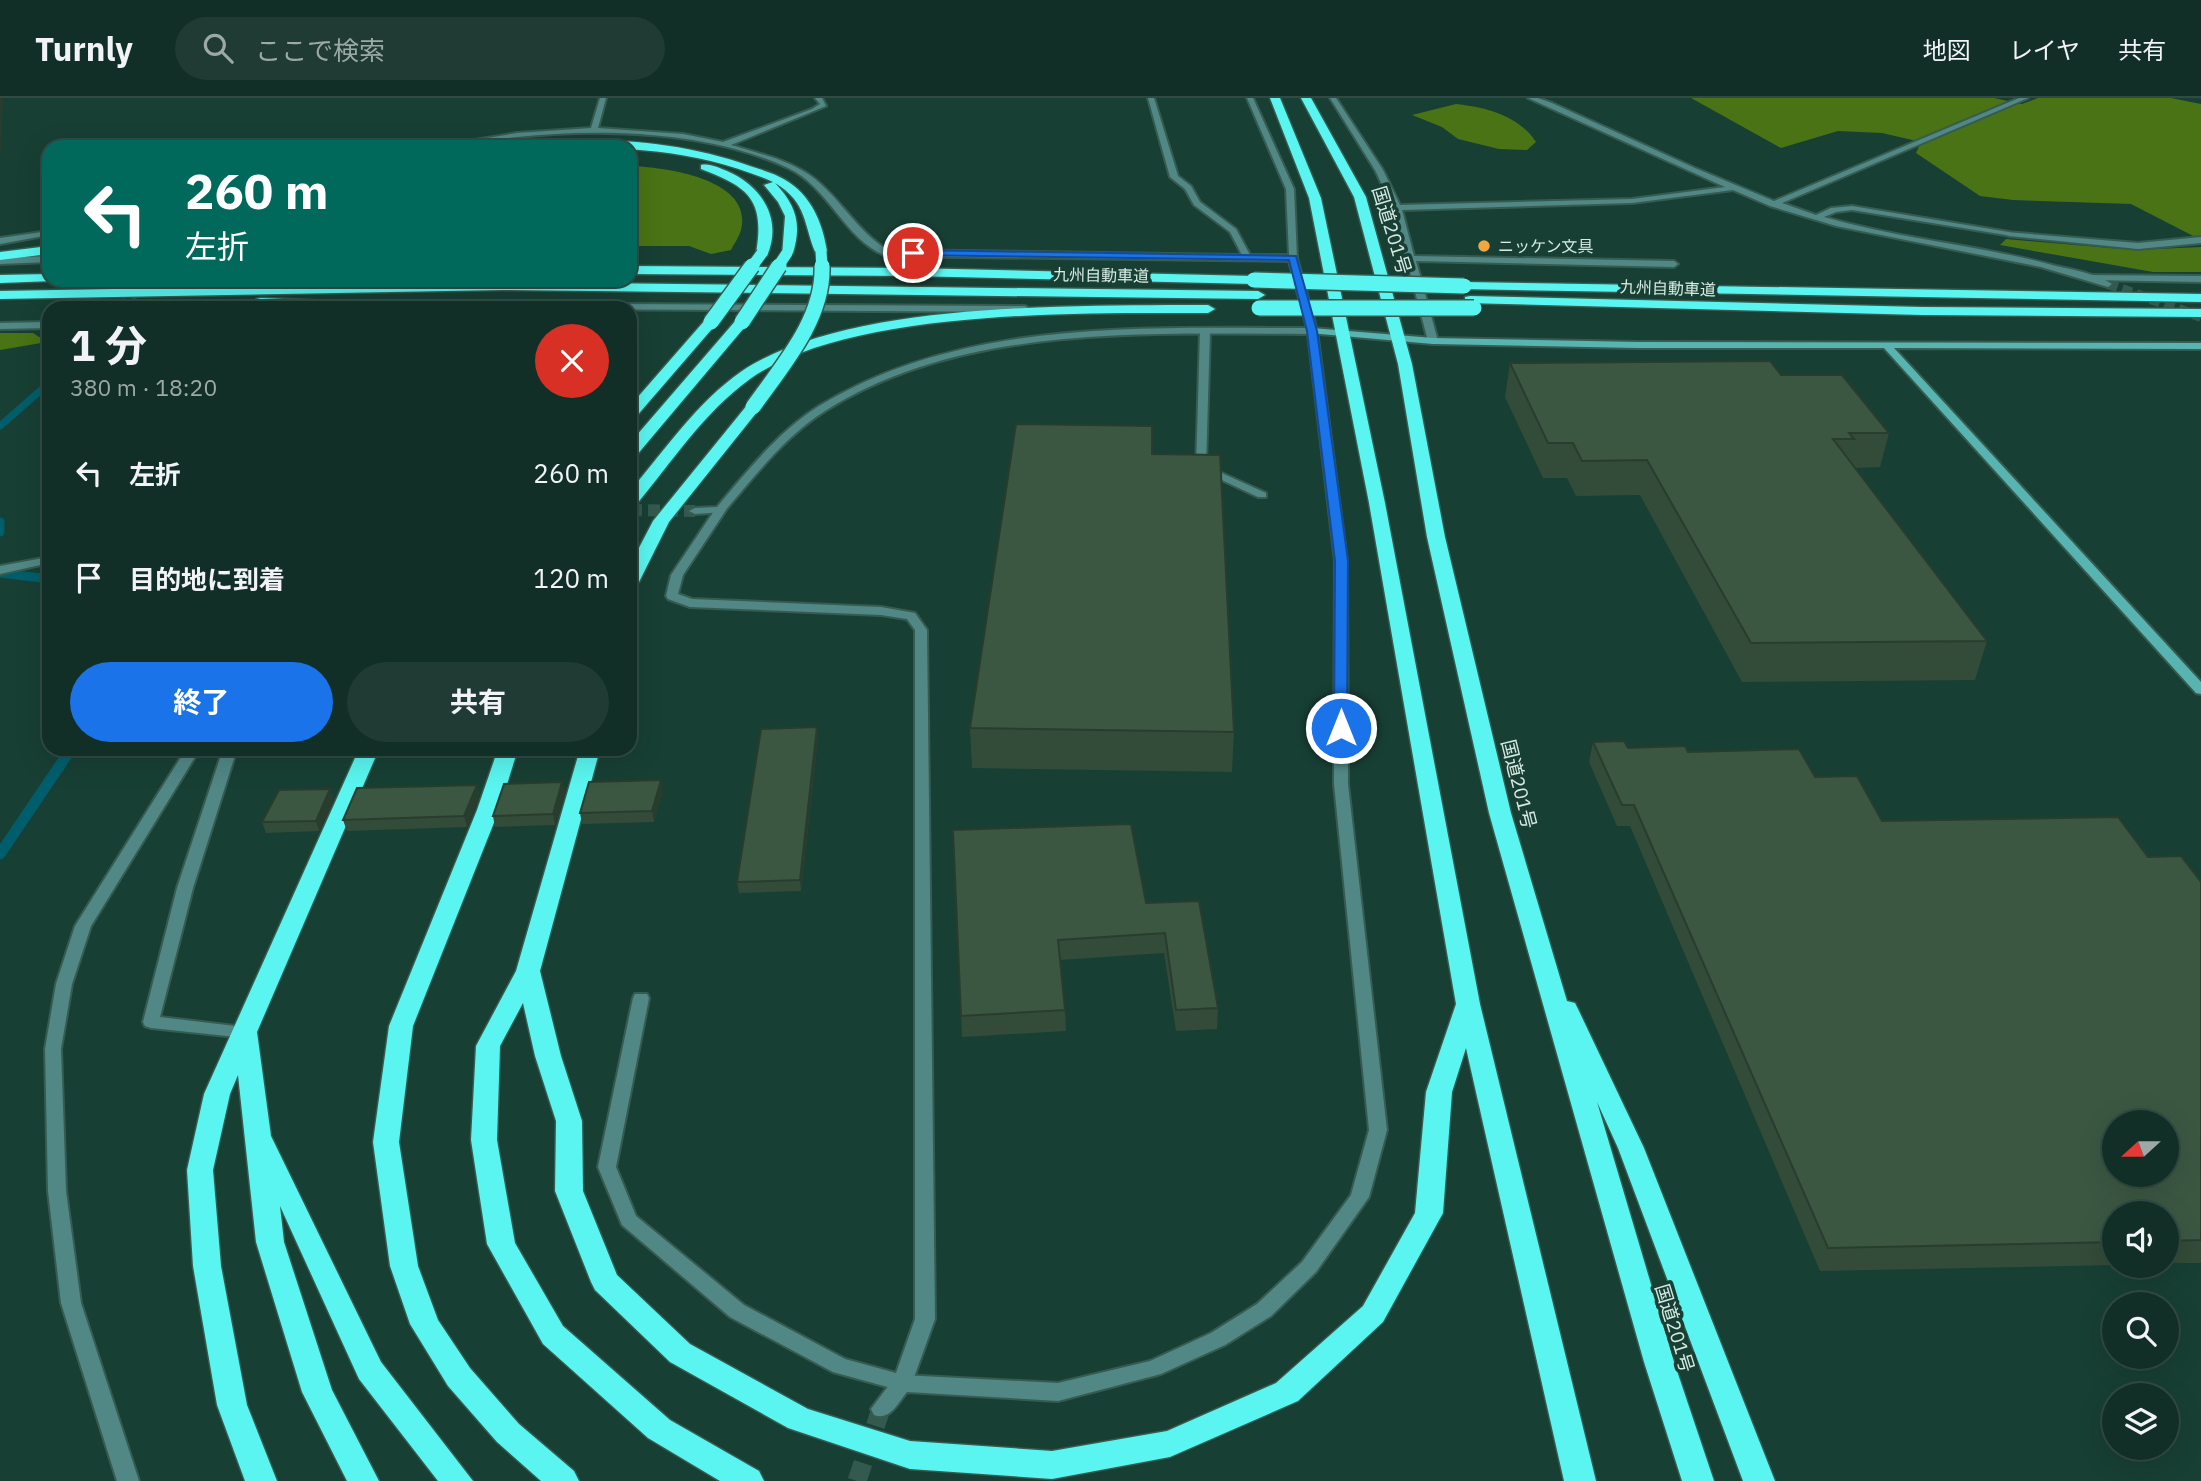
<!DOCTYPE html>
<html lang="ja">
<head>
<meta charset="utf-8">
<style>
	body { margin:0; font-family:"IBM Plex Sans","Noto Sans JP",sans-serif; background:#1f3b33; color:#f1f3f6; height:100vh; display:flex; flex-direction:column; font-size:26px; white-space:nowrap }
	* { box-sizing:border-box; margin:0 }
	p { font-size:23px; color:#9ca9a7 }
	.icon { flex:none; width:38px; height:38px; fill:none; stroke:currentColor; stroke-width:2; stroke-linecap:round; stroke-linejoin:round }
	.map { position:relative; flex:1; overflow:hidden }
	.drawer { position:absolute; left:42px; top:203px; width:595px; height:455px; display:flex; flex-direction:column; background:#122f27; border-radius:21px; box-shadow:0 7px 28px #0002,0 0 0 2px #314a44 }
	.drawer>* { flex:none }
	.guide { position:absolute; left:42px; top:42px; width:595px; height:147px; border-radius:21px; box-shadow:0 7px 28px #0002,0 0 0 2px #314a44; background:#00695c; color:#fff; overflow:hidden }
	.needle { width:46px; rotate:249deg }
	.buttons { position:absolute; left:2102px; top:1012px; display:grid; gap:14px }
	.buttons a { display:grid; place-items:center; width:77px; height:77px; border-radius:50%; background:#122f27; box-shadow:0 7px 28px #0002,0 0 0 2px #314a44; font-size:35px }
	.pin { position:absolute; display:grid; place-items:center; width:60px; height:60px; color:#fff; margin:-30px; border:4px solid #fff; border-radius:50%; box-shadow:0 2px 7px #0007 }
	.me { position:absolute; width:77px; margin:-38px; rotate:0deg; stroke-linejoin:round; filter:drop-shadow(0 0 5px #0008) }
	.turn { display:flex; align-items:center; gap:24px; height:147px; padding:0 28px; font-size:32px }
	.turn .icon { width:91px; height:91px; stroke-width:2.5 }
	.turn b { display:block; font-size:49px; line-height:60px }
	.round { display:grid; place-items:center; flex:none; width:74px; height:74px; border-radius:37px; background:#1f3b33 }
	.head { display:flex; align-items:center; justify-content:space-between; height:119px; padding:0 28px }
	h1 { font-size:42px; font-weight:700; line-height:52px }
	.button { display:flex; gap:14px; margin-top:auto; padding:14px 28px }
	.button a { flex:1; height:80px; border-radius:42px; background:#1a73e8; color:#fff; font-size:28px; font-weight:700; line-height:80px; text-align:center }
	.button a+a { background:#1f3b33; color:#f1f3f6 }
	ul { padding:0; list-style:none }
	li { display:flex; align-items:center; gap:21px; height:105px; padding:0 28px }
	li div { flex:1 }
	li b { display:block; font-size:26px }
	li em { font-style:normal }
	header { display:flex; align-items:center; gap:42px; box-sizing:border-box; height:98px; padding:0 35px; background:#122f27; border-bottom:2px solid #314a44 }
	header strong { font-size:33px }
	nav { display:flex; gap:38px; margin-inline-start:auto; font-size:24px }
	.search { width:490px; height:63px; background:#1f3b33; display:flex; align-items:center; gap:18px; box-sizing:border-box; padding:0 24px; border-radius:38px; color:#9ca9a7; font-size:26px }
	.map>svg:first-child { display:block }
	.forest { fill:#497314 }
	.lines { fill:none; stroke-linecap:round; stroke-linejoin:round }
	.stream-far2 { stroke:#005e6c; stroke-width:7 }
	.stream-far1 { stroke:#005e6c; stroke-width:9 }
	.stream { stroke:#005e6c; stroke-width:11 }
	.street-tunnel-far2 { stroke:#34594e; stroke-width:10; stroke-dasharray:10 5; stroke-linecap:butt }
	.street-tunnel-far1 { stroke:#34594e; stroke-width:12; stroke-dasharray:12 6; stroke-linecap:butt }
	.street-tunnel { stroke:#34594e; stroke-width:19; stroke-dasharray:19 10; stroke-linecap:butt }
	.lane-casing { stroke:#365b50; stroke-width:4 }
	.street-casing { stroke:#365b50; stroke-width:4 }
	.secondary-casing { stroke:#365b50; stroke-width:4 }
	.highway-casing { stroke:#365b50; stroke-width:3 }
	.lane { fill:#518785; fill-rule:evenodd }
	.street { fill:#518785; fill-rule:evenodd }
	.secondary { fill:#58b4b0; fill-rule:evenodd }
	.highway { fill:#5af5f0; fill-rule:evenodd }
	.highway-bridge-far1-casing { stroke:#365b50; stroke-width:13; stroke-linecap:butt }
	.highway-bridge-casing { stroke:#365b50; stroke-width:18; stroke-linecap:butt }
	.highway-bridge-far1 { stroke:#5af5f0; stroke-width:11 }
	.highway-bridge { stroke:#5af5f0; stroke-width:15 }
	.wall { fill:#334b39 }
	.shaded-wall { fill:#293d2e }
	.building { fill:#3b5742; stroke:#293d2e; stroke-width:2; fill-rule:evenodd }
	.route { fill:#1a73e8; stroke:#114b97; stroke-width:2 }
	.poi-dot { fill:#f1a640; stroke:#183f34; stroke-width:2.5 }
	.labels { text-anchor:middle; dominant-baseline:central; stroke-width:7; stroke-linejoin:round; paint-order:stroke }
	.far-poi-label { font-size:16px; fill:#d6ebe3; stroke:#183f34; text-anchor:start }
	.far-street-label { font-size:16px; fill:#d6ebe3; stroke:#183f34 }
	.street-label { font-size:19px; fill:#d6ebe3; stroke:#183f34 }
</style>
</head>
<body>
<header>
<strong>Turnly</strong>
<div class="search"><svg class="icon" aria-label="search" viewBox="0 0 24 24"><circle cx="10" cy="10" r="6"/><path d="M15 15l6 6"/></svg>ここで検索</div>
<nav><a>地図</a><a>レイヤ</a><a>共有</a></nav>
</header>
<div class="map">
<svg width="2201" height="1383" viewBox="0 0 2201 1383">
	<rect width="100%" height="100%" fill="#183f34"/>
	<path class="forest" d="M1691 0H1994L2022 6 2038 0H2171L2201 6V142L2131 106 2013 102 1980 98 1916 55 1921 44 1882 35 1838 33 1781 50Z
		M1456 6C1486 9 1519 18 1536 44L1527 52 1499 51 1458 41 1442 29 1412 17Z
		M630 68C663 69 754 80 741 132 739 139 734 146 731 152L711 156 689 148H630Z
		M2006 141 2134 152 2201 149V174H2153L2000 147Z
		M0 235H33L47 244 0 252Z"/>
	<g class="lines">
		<path class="stream-far2" d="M0 328 49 285"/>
		<path class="stream-far1" d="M0 424V434
			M0 475 49 481"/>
		<path class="stream" d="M0 756 71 651"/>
		<path class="street-tunnel-far2" d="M2108 186 2201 219
			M120 210 148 182"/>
		<path class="street-tunnel-far1" d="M630 412 695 413"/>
		<path class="street-tunnel" d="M857 1383 881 1311"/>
		<defs>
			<path id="lane" d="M2006 134 2138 145 2201 139V145L2138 151 2009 138 2005 136Z
				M49 158V164L0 166V160Z
				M2086 177 2201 178V184L2089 182 2085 179Z
				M380 205 1025 208 1030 211 1025 214 383 210 378 207Z
				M1205 230 1210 233 1206 368 1266 395V399H1258L1196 370 1200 233Z
				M720 409 726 412 683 477 678 496 692 501 881 509 915 515 927 532 935 1221 912 1285 909 1291 902 1293 833 1274 730 1219 622 1127 598 1069 633 900 635 896H647L649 900 616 1069 636 1118 744 1207 845 1261 896 1275 915 1221V532L907 521 881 517 690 509 668 501 666 498 671 477 716 410Z
				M223 651H237L193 790 160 919 252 930 254 934 252 938 246 940 151 930 145 928 143 924 177 790Z"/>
			<path id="street" d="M600 0H606L598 30 683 36 723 44 812 11 820 6 815 0H822L826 8 731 47C760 56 791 62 815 81 842 103 858 134 888 152L1242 157 1230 134 1194 107 1185 91 1170 79 1148 0H1154L1178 78 1191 88 1200 104 1236 131 1250 157H1289L1286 91 1247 0H1253L1294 91 1297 160 1317 233 1347 463 1348 686 1387 1032 1369 1099 1316 1174 1271 1218 1225 1247 1161 1276 1058 1303 907 1294C898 1305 890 1323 874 1317L871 1311 895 1279 902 1277 1058 1285 1150 1263 1211 1235 1257 1206 1302 1164 1351 1097 1369 1032 1334 686 1335 463 1308 236C1150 236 964 225 825 313 785 338 754 379 724 414L695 416 689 413 695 410 717 409C747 373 779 333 819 308 963 220 1144 230 1307 230L1289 163 886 158C844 141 829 89 788 70 709 33 602 30 517 39 488 42 461 49 432 49L517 35 591 30Z
				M1330 0H1336L1383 72 1400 107 1632 101 1725 89 1528 0H1538L1552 5 1695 70 1774 103 2019 0H2028L1782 105 1816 117 1831 110 1852 108 2009 134 2013 136 2012 138 1852 112 1836 114 1824 119C1900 141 1980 147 2056 168 2074 172 2097 176 2112 186L2108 189 2041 169 1836 128 1770 108 1733 92 1632 105 1402 112 1414 158 1674 163 1678 166 1674 169 1416 163 1438 243 1433 246 1428 243 1393 110 1375 72Z
				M49 133V137L0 146V140Z
				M49 224V230L0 231V225Z
				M49 459V465L0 476V468Z
				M186 651H200L91 828 72 886 61 951 66 1093 81 1205 139 1383H117L61 1205 48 1093 45 951 56 886 75 828Z"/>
			<path id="secondary" d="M1312 230 1433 240 1638 244 2201 245V251L1894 250 2201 584V596L2196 595 1884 250H1638L1433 246 1309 235V231Z"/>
			<path id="highway" d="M1270 0H1280L1321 100 1385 405 1480 906 1596 1383H1564L1466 950 1452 994 1443 1115 1383 1224 1298 1303 1170 1359 1052 1381 910 1371 788 1330 670 1264 595 1192 591 1184 555 1093 556 1023 535 958 523 905 500 948 497 1042 515 1145 563 1228 670 1322 759 1373 764 1383H720L648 1340 543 1246 487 1146 471 1042 476 948 516 873 580 651H600L540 873 561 958 582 1023 583 1093 617 1177 690 1246 808 1311 910 1343 1052 1353 1167 1333 1276 1285 1363 1208 1415 1115 1426 994 1456 906 1369 405 1309 100Z
				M1301 0H1311L1366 99 1412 266 1445 439 1511 715 1567 903 1575 905 1578 911 1644 1050 1775 1383H1743L1618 1050 1597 1004 1674 1264 1714 1383H1682L1644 1264 1489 715 1427 439 1398 266 1354 99Z
				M571 42C632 41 692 47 750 68 765 73 781 77 794 88 814 104 823 128 827 153L816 156C803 126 808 105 775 85 796 107 802 126 793 155L782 158 785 118 778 104 764 87 773 84C686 45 596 49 503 49L509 46Z
				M701 67C710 65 719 70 727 73 762 88 783 121 767 158L756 155C765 102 749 89 701 71Z
				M49 148V156L0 162V154Z
				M630 168 911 170 1254 178 1261 182 1254 186 911 178 630 176Z
				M49 176V182L54 183 0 185V177Z
				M502 184 1258 193 1265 197 1258 201 502 192 0 201V193Z
				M1464 184 2201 196V204L1459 191 1457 188Z
				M1470 198 1922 209 2201 211V219L1922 217 1465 205V199Z
				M261 200 399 206 406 210 256 207V201Z
				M1167 207H1208L1215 211 1208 215C1087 215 850 210 750 281 704 314 672 364 636 407L630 408V393C665 352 697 304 742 273 842 207 1049 208 1167 207Z
				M706 221 718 224 635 320 630 322V308Z
				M737 221 749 224 636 358 630 360V345Z
				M753 304 761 309 669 424 639 484 630 489V467L653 423 748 306Z
				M359 651H379L257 934 271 1038 381 1264 473 1383H438L359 1281 280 1108 284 1144 332 1292 379 1383H347L302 1294 256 1144 238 977 230 996 213 1072 221 1168 247 1307 277 1383H245L217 1307 193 1168 187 1072 204 996Z
				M498 651H518L499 712 413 928 399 1044 418 1168 438 1222 470 1270 519 1326 574 1373 579 1383H541L497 1344 448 1288 410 1226 390 1168 373 1044 389 928 477 712Z"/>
		</defs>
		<use href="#lane" class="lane-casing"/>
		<use href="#street" class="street-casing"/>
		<use href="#secondary" class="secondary-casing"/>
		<use href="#highway" class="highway-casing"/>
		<use href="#lane" class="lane"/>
		<use href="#street" class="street"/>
		<use href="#secondary" class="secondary"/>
		<use href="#highway" class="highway"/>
		<defs>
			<path id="highway-bridge-far1" d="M821 153 822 170
				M751 170 762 155
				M777 170 787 155"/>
			<path id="highway-bridge" d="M1254 182 1464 188
				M1259 210H1474
				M711 224 752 168
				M742 224 779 168
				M753 309C782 268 824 221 822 168"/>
		</defs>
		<use href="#highway-bridge-far1" class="highway-bridge-far1-casing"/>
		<use href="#highway-bridge" class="highway-bridge-casing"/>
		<use href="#highway-bridge-far1" class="highway-bridge-far1"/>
		<use href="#highway-bridge" class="highway-bridge"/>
	</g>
	<path class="wall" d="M1510 265 1781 277 1889 335 1880 369 1854 370 1987 543 1975 582 1742 584 1640 397 1576 398 1567 380H1543L1505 299Z
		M1152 356 1234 634 1232 674 972 670 970 630Z
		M817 629 818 640 801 793 739 795 737 784Z
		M1593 644 1628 650 1688 654 1815 679 1882 723 2148 759 2201 784V1165H2166V1115H2114V1167L1820 1173 1630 728H1617L1589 664Z
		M562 684 565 695 555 727 495 729 493 718Z
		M477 687 479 697 467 729 347 733 343 722Z
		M662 693 654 724 582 726 580 715Z
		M334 701 319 733 266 735 262 724Z
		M953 732 1146 805 1218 910 1217 931 1176 933 1164 855 1060 862 1065 912 1066 933 962 939Z"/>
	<path class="shaded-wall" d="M0 0H3L1 53 0 54Z
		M817 629 818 640 801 793 800 782Z
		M661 682 662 693 654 724 652 713Z
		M562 684 565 695 555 727 553 716Z
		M477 687 479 697 467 729 464 718Z
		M330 691 334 701 319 733 316 723Z"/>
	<path class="building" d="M1770 263 1781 277H1842L1889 335H1849L1854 341H1833L1987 543 1751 545 1647 362 1582 363 1573 345H1548L1510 265Z
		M1016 326 1152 328V356L1220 357 1234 634 970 630Z
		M817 629 800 782 737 784 761 631Z
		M1624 643 1628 650 1685 648 1688 654 1799 651 1815 679 1857 678 1882 723 2118 719 2148 759 2181 758 2201 784V1142L2166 1143V1115H2114V1144L1828 1150 1634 707H1622L1593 644ZM2114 1024H2166V1076H2114Z
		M661 682 652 713 580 715 589 684Z
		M562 684 553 716 493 718 504 686Z
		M477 687 464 718 343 722 357 690Z
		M330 691 316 723 262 724 279 692Z
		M1131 726 1146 805 1199 803 1218 910 1176 912 1165 835 1058 842 1065 912 961 918 953 732Z"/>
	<path class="route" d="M913 152 1296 158 1317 233 1348 463 1347 634H1336L1334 630 1335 463 1307 233 1289 162 909 157Z"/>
	<circle class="poi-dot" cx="1484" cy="148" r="7"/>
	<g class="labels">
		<g class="far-poi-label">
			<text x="1498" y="148">ニッケン文具</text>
		</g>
		<g class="far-street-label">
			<text transform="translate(1101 177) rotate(1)">九州自動車道</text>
			<text transform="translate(1668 190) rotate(2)">九州自動車道</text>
		</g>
		<g class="street-label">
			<text transform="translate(1392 132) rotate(73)">国道201号</text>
			<text transform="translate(1519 686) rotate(76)">国道201号</text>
			<text transform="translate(1675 1230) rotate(73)">国道201号</text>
		</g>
	</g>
</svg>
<div class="buttons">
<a><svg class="needle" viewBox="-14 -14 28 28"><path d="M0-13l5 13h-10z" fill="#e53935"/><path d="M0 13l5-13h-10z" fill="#9ca9a7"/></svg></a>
<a><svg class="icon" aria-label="sound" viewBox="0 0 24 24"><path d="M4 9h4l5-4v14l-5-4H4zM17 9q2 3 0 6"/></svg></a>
<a><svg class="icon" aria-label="search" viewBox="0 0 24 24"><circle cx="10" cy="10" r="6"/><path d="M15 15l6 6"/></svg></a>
<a><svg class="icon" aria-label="layers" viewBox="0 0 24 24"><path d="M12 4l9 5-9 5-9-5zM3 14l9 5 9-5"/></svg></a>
</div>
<div class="pin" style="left:913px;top:155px;background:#d93025"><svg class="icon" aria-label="arrive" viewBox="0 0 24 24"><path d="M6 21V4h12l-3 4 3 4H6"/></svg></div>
<svg class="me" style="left:1341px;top:630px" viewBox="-20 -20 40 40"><circle r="17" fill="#1a73e8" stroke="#fff" stroke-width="3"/><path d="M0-11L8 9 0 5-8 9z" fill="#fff"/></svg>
<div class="guide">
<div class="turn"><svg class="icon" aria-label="left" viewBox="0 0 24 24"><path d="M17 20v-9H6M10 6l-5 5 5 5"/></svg><div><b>260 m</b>左折</div></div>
</div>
<section class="drawer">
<div class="head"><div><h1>1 分</h1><p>380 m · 18:20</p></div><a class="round" style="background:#d93025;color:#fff"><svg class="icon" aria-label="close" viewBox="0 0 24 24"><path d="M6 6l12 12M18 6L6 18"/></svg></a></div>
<ul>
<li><svg class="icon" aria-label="left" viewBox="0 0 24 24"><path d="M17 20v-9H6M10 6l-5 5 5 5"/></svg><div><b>左折</b></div><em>260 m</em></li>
<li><svg class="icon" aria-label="arrive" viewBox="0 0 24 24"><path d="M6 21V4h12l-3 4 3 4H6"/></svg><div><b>目的地に到着</b></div><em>120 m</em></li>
</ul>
<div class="button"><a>終了</a><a>共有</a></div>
</section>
</div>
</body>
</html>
